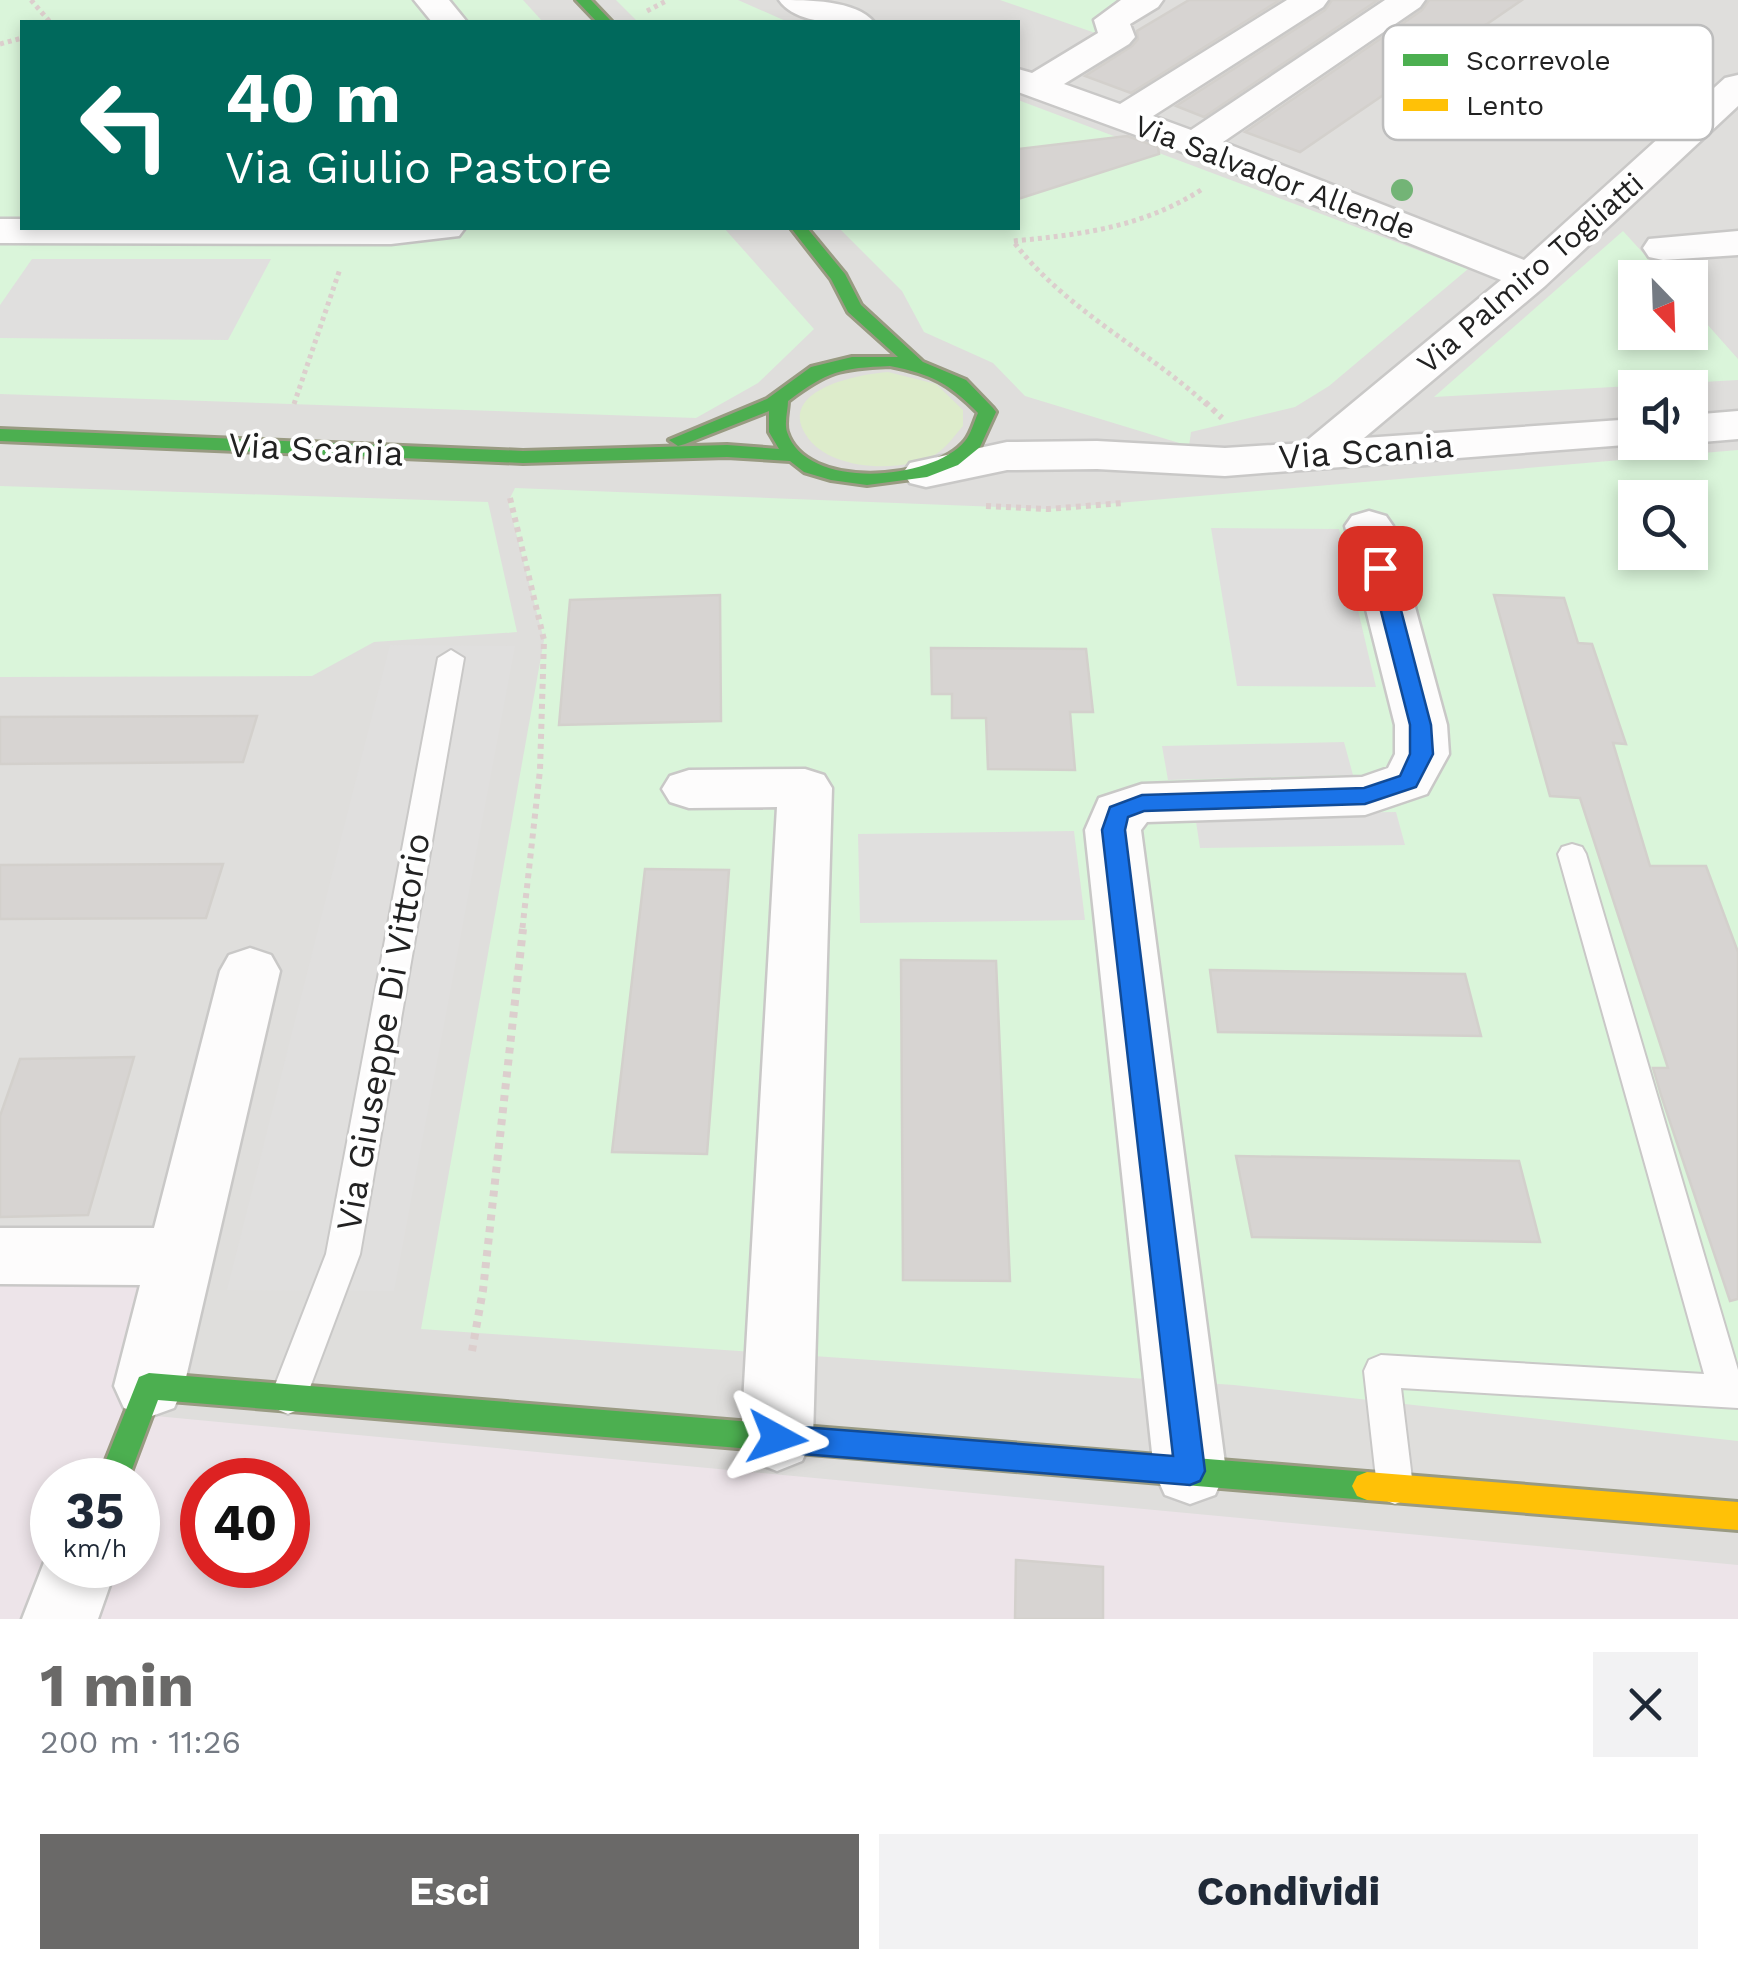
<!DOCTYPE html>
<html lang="it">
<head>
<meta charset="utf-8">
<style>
	body { margin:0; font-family:"Work Sans",sans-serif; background:#f2f2f3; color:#1f2937; height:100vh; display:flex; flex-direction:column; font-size:38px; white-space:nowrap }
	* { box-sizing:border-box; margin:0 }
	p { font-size:32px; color:#747a83 }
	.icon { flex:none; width:55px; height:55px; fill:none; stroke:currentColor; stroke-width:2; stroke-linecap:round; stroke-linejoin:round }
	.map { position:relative; height:1619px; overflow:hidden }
	.side { display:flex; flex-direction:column; background:#fff; flex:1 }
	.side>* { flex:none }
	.banner { position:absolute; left:20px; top:20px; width:1000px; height:210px; border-radius:0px; box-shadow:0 5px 15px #0003; background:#00695c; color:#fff; overflow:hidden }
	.needle { width:65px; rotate:157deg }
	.controls { position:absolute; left:1618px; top:260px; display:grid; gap:20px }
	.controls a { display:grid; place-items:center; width:90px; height:90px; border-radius:0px; background:#fff; box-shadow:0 5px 15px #0003; font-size:50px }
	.speed { position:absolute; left:30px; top:1458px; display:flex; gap:20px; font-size:50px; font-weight:700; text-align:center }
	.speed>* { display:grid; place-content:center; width:130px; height:130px; border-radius:50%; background:#fff; box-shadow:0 5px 15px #0003; line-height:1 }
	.speed small { font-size:25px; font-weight:400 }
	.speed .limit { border:15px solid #d22; background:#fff; color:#111 }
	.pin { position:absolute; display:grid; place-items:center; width:85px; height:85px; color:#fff; margin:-42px; border-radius:20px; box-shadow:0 5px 15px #0006 }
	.me { position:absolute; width:110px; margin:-55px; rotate:95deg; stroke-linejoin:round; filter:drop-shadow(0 0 8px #0008) }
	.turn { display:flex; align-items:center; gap:35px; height:210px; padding:0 40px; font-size:45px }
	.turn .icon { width:130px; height:130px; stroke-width:2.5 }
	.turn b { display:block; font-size:70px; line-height:85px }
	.round { display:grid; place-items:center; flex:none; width:105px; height:105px; border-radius:0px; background:#f2f2f3 }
	.head { display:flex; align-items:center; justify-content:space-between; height:170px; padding:0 40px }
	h1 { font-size:60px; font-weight:700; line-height:75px; color:#6a6968 }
	.primary-button { display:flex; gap:20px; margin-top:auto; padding:20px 40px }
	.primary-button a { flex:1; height:115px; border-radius:0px; background:#6a6968; color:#fff; font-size:40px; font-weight:700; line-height:115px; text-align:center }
	.primary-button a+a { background:#f2f2f3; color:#1f2937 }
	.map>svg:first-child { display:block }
	.residential { fill:#dfdedc; fill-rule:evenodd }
	.industrial { fill:#ede4e9; fill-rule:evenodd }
	.grass { fill:#ddeccb }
	.park { fill:#daf5da; fill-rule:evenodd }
	.parking { fill:#e0dfde }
	.building { fill:#d7d4d2; stroke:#d3d0cc; stroke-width:2.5 }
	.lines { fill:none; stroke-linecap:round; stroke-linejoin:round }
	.lane-casing { stroke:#c9c8c7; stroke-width:4 }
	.street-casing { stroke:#c9c8c7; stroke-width:5 }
	.fast-casing { stroke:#999a82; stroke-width:6 }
	.slow-casing { stroke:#999a82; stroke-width:6 }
	.path-far2 { stroke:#dccecd; stroke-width:5; stroke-dasharray:4 4; stroke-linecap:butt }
	.path-far1 { stroke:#dccecd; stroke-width:6; stroke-dasharray:5 5; stroke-linecap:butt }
	.path { stroke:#dccecd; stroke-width:8; stroke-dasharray:6 6; stroke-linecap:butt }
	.lane { fill:#fdfcfc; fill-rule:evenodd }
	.street { fill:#fdfcfc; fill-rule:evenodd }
	.fast { fill:#4caf50; fill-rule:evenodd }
	.slow { fill:#ffc107; fill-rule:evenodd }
	.tree { fill:#73b476 }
	.route { fill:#1a73e8; stroke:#114b97; stroke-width:2.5 }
	.labels { text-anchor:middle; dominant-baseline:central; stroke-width:8; stroke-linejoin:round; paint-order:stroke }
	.far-street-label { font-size:30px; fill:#222; stroke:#fff }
	.street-label { font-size:35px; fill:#222; stroke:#fff }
	.key { fill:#fff; stroke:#bdbdbd; stroke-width:2.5 }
	.key-label { font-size:28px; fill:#222 }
</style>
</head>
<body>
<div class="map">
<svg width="1738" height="1619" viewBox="0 0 1738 1619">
	<rect width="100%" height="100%" fill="#f0eeeb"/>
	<path class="residential" d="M0 0H1738V1619H0ZM22 22H1018V228H22ZM1635 278H1690V332H1635ZM1635 388H1690V442H1635ZM1635 498H1690V552H1635ZM52 1480H138V1565H52ZM202 1480H288V1565H202Z"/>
	<path class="industrial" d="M0 1259 174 1262 124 1413 1738 1565V1619H0ZM52 1480H138V1565H52ZM202 1480H288V1565H202Z"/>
	<path class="grass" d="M888 372 936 384 963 410V426C955 435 946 448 936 454 902 474 828 471 806 435 777 389 860 374 888 372Z"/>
	<path class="park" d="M0 0H523L543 22H22V228H724L814 329 758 383 696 418 0 394Z
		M616 0H738L788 22H638Z
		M1000 0H1165L1104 36Z
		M1018 100 1468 269 1329 386 1295 407 1191 432 1189 446 1025 396 993 363 924 332 902 291 839 228H1018Z
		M1623 231 1665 277 1635 278V332H1690V305L1738 359V380L1434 397Z
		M1738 450V1441L1234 1385 421 1329 544 640 508 502 515 488 1048 509ZM1635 498H1690V552H1635Z
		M0 486 488 502 517 632 374 642 312 676 0 677Z"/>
	<path class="parking" d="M32 259H271L228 340 0 338V305Z
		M1211 528 1339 529 1376 687 1237 686Z
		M390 645 515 646 394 1291 227 1290Z
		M1344 742 1353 775 1168 780 1162 746Z
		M1396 812 1405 845 1200 848 1195 815Z
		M1074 831 1085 920 860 923 858 834Z"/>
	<path class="building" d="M1189 0H1280L1131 93 1085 76 1132 46 1138 39 1137 31Z
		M1332 0H1378L1204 117 1176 106 1325 10Z
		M1429 0H1522L1300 152 1245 132 1422 10Z
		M1127 136 1158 147 1159 154 1018 199V149Z
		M720 595 721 721 559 725 570 600Z
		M1494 595 1564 598 1578 643 1592 644 1626 744 1613 743 1650 866H1706L1738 952V1299L1730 1301 1661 1095 1653 1068H1668L1580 798 1550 796Z
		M931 648 1086 649 1093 712H1070L1075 770 988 769 986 718H952V694H932Z
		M257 716 243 762 0 764V717Z
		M223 864 206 918 0 919V865Z
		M645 869 729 870 707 1154 612 1152Z
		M901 960 996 961 1010 1281 903 1280Z
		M1210 970 1465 974 1481 1036 1218 1032Z
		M134 1057 88 1215 0 1217V1116L20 1059Z
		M1236 1156 1519 1161 1540 1242 1252 1237Z
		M1016 1560 1103 1567V1619H1015Z"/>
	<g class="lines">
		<defs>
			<path id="lane" d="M451 650 464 658 360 1254 306 1398 300 1409 288 1414 276 1409 270 1398 326 1254 438 658Z
				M1572 844 1582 847 1586 854 1738 1370V1408L1401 1388 1413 1487 1408 1499 1395 1504 1382 1499 1377 1487 1364 1371 1369 1360 1381 1355 1704 1374 1558 854 1562 847Z"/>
			<path id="street" d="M414 0H449L467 22H432Z
				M779 0C807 0 856 0 874 22 847 24 797 26 779 0Z
				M1121 0H1163L1158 7 1130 24 1135 37 1129 44 1064 84 1120 104 1287 0H1328L1323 7 1153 116 1191 130 1385 0H1425L1420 7 1223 142 1524 260 1725 78 1738 75V106L1545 286 1364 438 1635 419V442L1651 443 1225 476 1097 469 1007 470 926 487 910 483 903 473 910 463 1007 442 1097 441 1225 448 1304 443 1501 280 1182 152 1018 92V69L1032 73 1098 33 1094 20Z
				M0 219H22V228H465L459 236 391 244 0 243Z
				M1738 231V255L1663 260 1649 257 1643 248 1649 239Z
				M1738 411V439L1690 443V415Z
				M1369 511 1386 516 1393 526 1447 725 1449 754 1427 794 1365 815 1147 822 1141 830 1226 1471 1215 1495 1190 1504 1165 1495 1154 1471 1085 830 1099 798 1142 784 1362 777 1388 768 1395 754V725L1345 526 1352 516Z
				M805 769 824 775 832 788 813 1438 802 1461 777 1471 752 1461 741 1438 777 807 689 808 670 802 662 789 670 776 689 770Z
				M250 948 271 955 280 971 184 1386 174 1408 149 1417 124 1408 114 1386 140 1285 0 1284V1228H154L220 971 229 955Z
				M52 1542V1565H117L98 1619H22Z"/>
			<path id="fast" d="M576 0H591L612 22H597Z
				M791 228H807L845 274 861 305 923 362 966 380 993 408 996 412 980 447 958 465 927 477 867 485 831 480 804 472 790 461 727 457 523 463 0 441V429L523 451 727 445 779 449 769 432V411L685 444 678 446 669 440 767 399 811 367 852 357H898L848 312 831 279ZM890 366C931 374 949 383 978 413 974 422 971 434 965 441 932 481 806 491 787 432 784 422 788 410 788 401 828 371 840 368 890 366Z
				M149 1373 1367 1472 1377 1476 1382 1486 1377 1496 1367 1500 158 1400 128 1480H98L139 1377Z"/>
			<path id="slow" d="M1367 1472 1738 1502V1530L1367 1500 1357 1496 1352 1486 1357 1476Z"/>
		</defs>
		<use href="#lane" class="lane-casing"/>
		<use href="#street" class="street-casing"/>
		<use href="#fast" class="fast-casing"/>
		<use href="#slow" class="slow-casing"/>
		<path class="path-far2" d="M31 0 50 22
			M647 11 668 0
			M0 44 22 38
			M1201 190C1143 227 1080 235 1013 241 1064 309 1145 348 1207 405
			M294 404 340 269"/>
		<path class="path-far1" d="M1205 402 1222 418
			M510 498 544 640 540 770 522 932
			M986 506 1048 509 1123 503"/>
		<path class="path" d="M472 1351 483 1290 523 929"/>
		<use href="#lane" class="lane"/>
		<use href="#street" class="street"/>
		<use href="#fast" class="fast"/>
		<use href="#slow" class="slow"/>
	</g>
	<circle class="tree" cx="1402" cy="190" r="11"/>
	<path class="route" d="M1380 562 1390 568 1431 725 1433 754 1416 787 1365 804 1144 811 1128 817 1125 830 1205 1471 1200 1481 1190 1485 777 1452 767 1448 763 1438 767 1429 777 1425 1173 1456 1102 830 1110 807 1142 795 1364 788 1400 776 1410 754V725L1370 568Z"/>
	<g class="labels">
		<g class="far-street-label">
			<text transform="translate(1275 177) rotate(21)">Via Salvador Allende</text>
			<text transform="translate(1530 273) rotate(-41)">Via Palmiro Togliatti</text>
		</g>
		<g class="street-label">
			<text transform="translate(316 449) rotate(3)">Via Scania</text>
			<text transform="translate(1366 451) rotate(-4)">Via Scania</text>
			<text transform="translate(383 1032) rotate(-80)">Via Giuseppe Di Vittorio</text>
		</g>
	</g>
	<rect x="1383" y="25" width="330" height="115" rx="15" class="key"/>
	<rect x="1403" y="54" width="45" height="12" fill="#4caf50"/>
	<rect x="1403" y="99" width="45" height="12" fill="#ffc107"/>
	<g class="key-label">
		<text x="1466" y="70">Scorrevole</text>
		<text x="1466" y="115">Lento</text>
	</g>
</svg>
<div class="controls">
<a><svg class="needle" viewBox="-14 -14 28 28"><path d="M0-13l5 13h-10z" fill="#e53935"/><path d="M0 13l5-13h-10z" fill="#747a83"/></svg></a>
<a><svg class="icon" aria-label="sound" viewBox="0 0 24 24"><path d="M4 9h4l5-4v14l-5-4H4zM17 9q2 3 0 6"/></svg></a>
<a><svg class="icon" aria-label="search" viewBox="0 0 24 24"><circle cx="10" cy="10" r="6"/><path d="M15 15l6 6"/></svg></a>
</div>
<div class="speed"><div>35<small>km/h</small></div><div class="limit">40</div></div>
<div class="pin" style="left:1380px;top:568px;background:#d93025"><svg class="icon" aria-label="arrive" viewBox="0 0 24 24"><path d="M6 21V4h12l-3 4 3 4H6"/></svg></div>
<svg class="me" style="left:777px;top:1438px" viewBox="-20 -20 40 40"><path d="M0-17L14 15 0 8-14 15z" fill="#1a73e8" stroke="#fff" stroke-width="4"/></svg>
<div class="banner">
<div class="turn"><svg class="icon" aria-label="left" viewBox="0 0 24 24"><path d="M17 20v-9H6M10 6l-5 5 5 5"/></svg><div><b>40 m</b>Via Giulio Pastore</div></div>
</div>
</div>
<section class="side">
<div class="head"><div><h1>1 min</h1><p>200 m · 11:26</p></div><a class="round"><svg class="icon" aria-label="close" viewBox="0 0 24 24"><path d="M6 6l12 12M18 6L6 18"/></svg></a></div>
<div class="primary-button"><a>Esci</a><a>Condividi</a></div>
</section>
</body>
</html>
